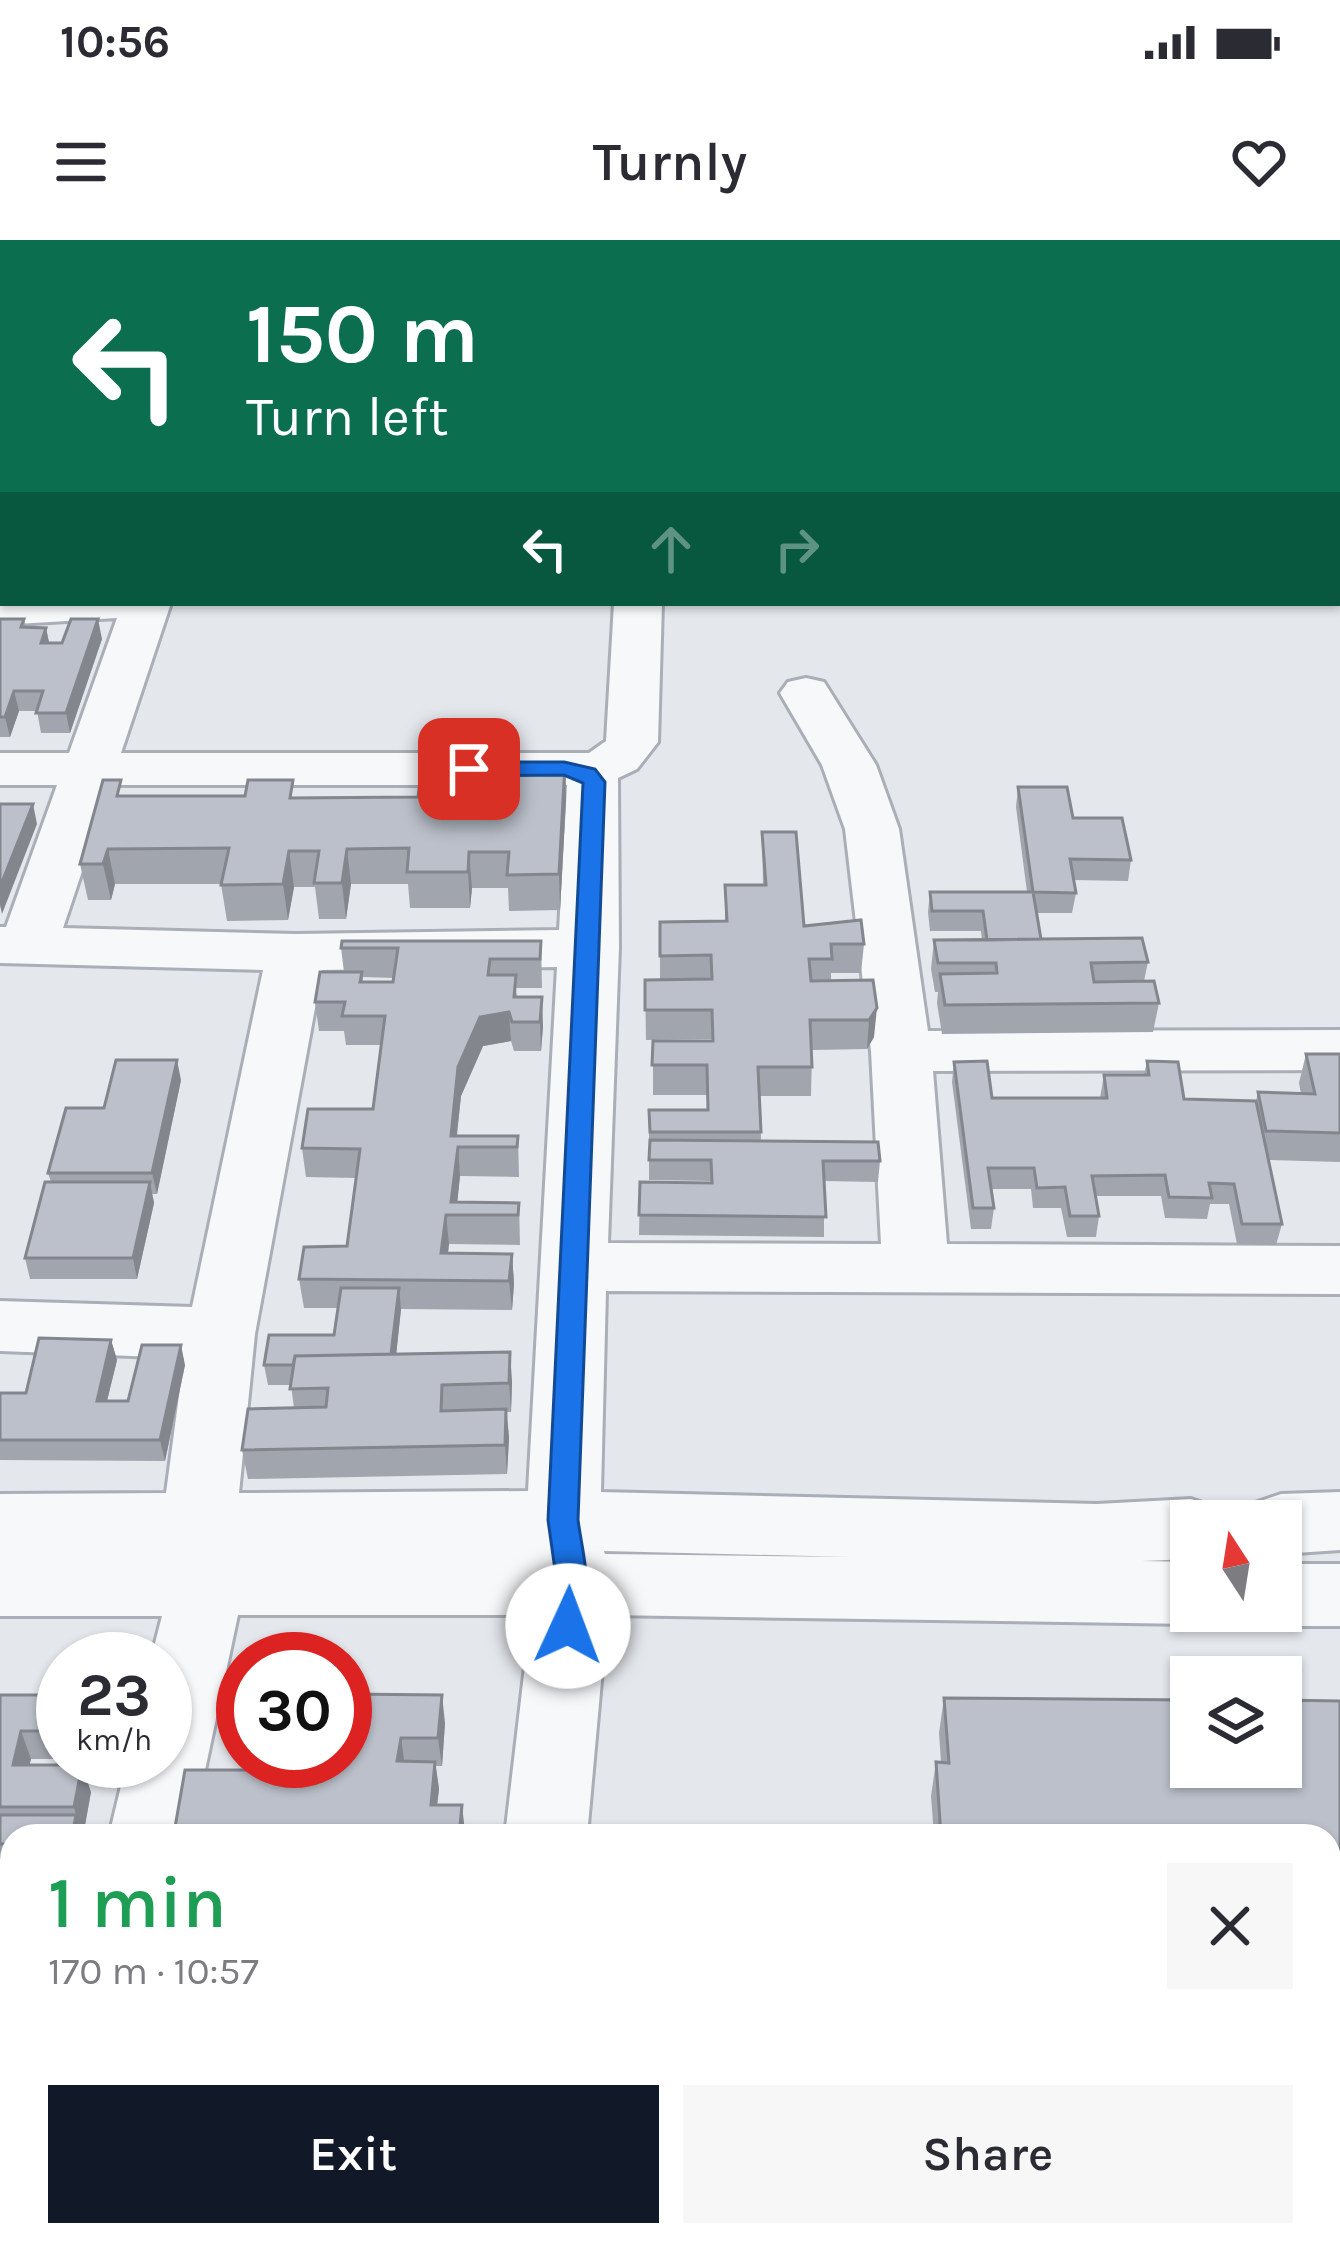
<!DOCTYPE html>
<html lang="en">
<head>
<meta charset="utf-8">
<style>
	body { margin:0; font-family:Karla,sans-serif; background:#f7f7f7; color:#2b2b33; height:100vh; display:flex; flex-direction:column; font-size:45px; white-space:nowrap }
	* { box-sizing:border-box; margin:0 }
	p { font-size:39px; color:#7c7c81 }
	.icon { flex:none; width:66px; height:66px; fill:none; stroke:currentColor; stroke-width:2; stroke-linecap:round; stroke-linejoin:round }
	.map { position:relative; flex:1; overflow:hidden }
	.side { position:absolute; left:0px; top:1584px; width:1341px; height:423px; display:flex; flex-direction:column; background:#fff; border-radius:36px 36px 0 0; box-shadow:0 3px 9px #0004 }
	.side>* { flex:none }
	.guide { position:absolute; left:0px; top:0px; width:1341px; height:366px; box-shadow:0 3px 9px #0004; background:#0b6e4f; color:#fff; overflow:hidden }
	.needle { width:78px; rotate:348deg }
	.buttons { position:absolute; left:1170px; top:1260px; display:grid; gap:24px }
	.buttons a { display:grid; place-items:center; width:132px; height:132px; border-radius:0px; background:#fff; box-shadow:0 3px 9px #0004; font-size:60px }
	.speed { position:absolute; left:36px; top:1392px; display:flex; gap:24px; font-size:60px; font-weight:700; text-align:center }
	.speed>* { display:grid; place-content:center; width:156px; height:156px; border-radius:50%; background:#fff; box-shadow:0 3px 9px #0004; line-height:1 }
	.speed small { font-size:30px; font-weight:400 }
	.speed .limit { border:18px solid #d22; background:#fff; color:#111 }
	.pin { position:absolute; display:grid; place-items:center; width:102px; height:102px; color:#fff; margin:-51px; border-radius:24px; box-shadow:0 6px 18px #0006 }
	.me { position:absolute; width:132px; margin:-66px; rotate:2deg; stroke-linejoin:round; filter:drop-shadow(0 0 9px #0008) }
	.turn { display:flex; align-items:center; gap:42px; height:252px; padding:0 48px; font-size:54px }
	.turn .icon { width:156px; height:156px; stroke-width:2.5 }
	.turn b { display:block; font-size:84px; line-height:102px }
	.lanes { display:flex; align-items:center; height:114px; padding:0 48px; background:#0003; justify-content:center; gap:60px; direction:ltr }
	.lanes .off { opacity:.35 }
	.round { display:grid; place-items:center; flex:none; width:126px; height:126px; border-radius:0px; background:#f7f7f7 }
	.overview { display:flex; align-items:center; justify-content:space-between; height:204px; padding:0 48px }
	h1 { font-size:72px; font-weight:600; line-height:90px; color:#1e9e55 }
	.primary-button { display:flex; gap:24px; margin-top:auto; padding:24px 48px }
	.primary-button a { flex:1; height:138px; border-radius:0px; background:#111827; color:#fff; font-size:48px; font-weight:600; line-height:138px; text-align:center }
	.primary-button a+a { background:#f7f7f7; color:#2b2b33 }
	.status { display:flex; justify-content:space-between; align-items:center; height:84px; padding:0 60px; background:#fff; direction:ltr }
	.status svg { height:33px; fill:currentColor }
	header { display:flex; justify-content:space-between; align-items:center; height:156px; padding:0 48px; background:#fff; font-size:54px; font-weight:600 }
	.map>svg:first-child { display:block }
	.lines { fill:none; stroke-linecap:round; stroke-linejoin:round }
	.minor-casing { stroke:#a9aeb7; stroke-width:6 }
	.minor { fill:#f7f8fa; fill-rule:evenodd }
	.wall { fill:#a1a5ae; fill-rule:evenodd }
	.shaded-wall { fill:#83868d }
	.building { fill:#bbc0ca; stroke:#83868d; stroke-width:3 }
	.route { fill:#1a73e8; stroke:#114b97; stroke-width:3 }
</style>
</head>
<body>
<div class="status"><b>10:56</b><svg viewBox="0 0 49 12"><path d="M0 12V9h3v3zM5 12V6h3v6zM10 12V3h3v9zM15 12V0h3v12zM26 1h20v11H26zM47 4h2v5h-2z"/></svg></div>
<header><svg class="icon" aria-label="menu" viewBox="0 0 24 24"><path d="M4 6h16M4 12h16M4 18h16"/></svg>Turnly<svg class="icon" aria-label="heart" viewBox="0 0 24 24"><path d="M12 20l-8-8c-3-5 5-10 8-4 3-6 11-1 8 4z"/></svg></header>
<div class="map">
<svg width="1340" height="2006" viewBox="0 0 1340 2006">
	<rect width="100%" height="100%" fill="#e4e7ec"/>
	<g class="lines">
		<defs>
			<path id="minor" d="M67 0H106L108 3H69Z
				M1338 95H1340V121H1338Z
				M0 355 3 363H171L121 513H589L606 501 614 363H662L658 502 637 529 618 538 619 708 608 1003 881 1004 871 811 845 589 822 525 780 453 788 442 806 438 824 442 876 525 899 589 928 791 1340 790V830L933 831 947 1004 1340 1006V1054L606 1051 601 1252 1097 1264 1191 1259 1217 1268 1224 1281H1191V1319L1142 1321 1191 1322V1371H1220L1218 1375 1191 1384 607 1375 587 1596H505L531 1375H238L191 1596H109L127 1521H165V1419H151L162 1376H0V1314L530 1313 0 1314V1254L166 1253 184 1118 0 1111V1061L192 1067 263 730 0 723V687H6L57 545H0V513H69L117 378 0 385ZM111 545H567L559 690 296 694 63 688ZM557 727 528 1251 239 1253 255 1094 322 730ZM604 1311 851 1317 605 1314Z
				M1340 1252V1310L1281 1314V1281H1246L1255 1263 1281 1254Z
				M1281 1324H1340V1386H1281L1254 1377 1251 1371H1281Z
				M1329 1907H1340V1999L1320 1995H1329Z
				M14 1995H106L105 2006H11Z
				M462 1995H554L555 2006H461Z"/>
		</defs>
		<use href="#minor" class="minor-casing"/>
		<use href="#minor" class="minor"/>
	</g>
	<path class="wall" d="M0 379H24L26 388H46L49 403 102 399 70 493H41L37 471H19L10 497H0Z
		M565 523 566 558 560 670 509 671 508 648H472L470 668H410L408 644H351L346 679H319L315 647H294L288 680 227 681 221 644H115L111 660H88L80 624 125 556 295 557 516 556Z
		M1018 547 1073 578 1131 620 1128 641 1073 640 1076 653 1072 673H1036L1041 699 1148 722 1144 741 1159 763 1153 792 942 794 937 763 938 752H935L931 729 934 700H982L981 691H930L928 672 930 652H1027L1016 567Z
		M762 592 804 686 864 704 861 733H831V741L873 740 874 797 867 809 812 810 811 856H760L761 901 880 921 878 942 824 941V997L639 995 640 942 711 943V941L649 940V870H707V855H653V801H712V799L646 800 645 740H660V682L725 681V645H763Z
		M541 701 542 748H516L517 757 543 786 541 811H514L511 801 483 806 461 856 457 896H518L519 937 460 936 457 962 519 963 520 1005 449 1004 448 1014H512L514 1044 512 1070 401 1069 396 1114 512 1141 511 1172H507L509 1198 507 1234 248 1239 242 1210 294 1168 291 1145H268L264 1125 334 1095 338 1068H304L299 1039 347 1006 356 938 306 937 302 908 373 869 381 805H346L344 791H319L315 762 344 732 341 708ZM363 737 394 738 393 742H363Z
		M1306 814H1340V922L1269 920 1282 984 1276 1005 1237 1004 1229 964H1210L1207 979 1165 978 1161 956H1096L1099 976 1096 997H1067L1061 968H1033L1031 949H991L994 968 991 989H971L952 842 954 822 992 858H1100L1104 835H1144L1147 821 1184 859 1256 861 1258 852 1301 854 1299 843Z
		M181 840 157 954H152L154 963 137 1039H30L25 1018 51 942 48 933 104 868Z
		M111 1100 117 1120 107 1161H128L185 1125 165 1221 0 1220V1153H26Z
		M345 1454 445 1483 442 1526H436L439 1549 437 1565 465 1592V1596H175L174 1593 261 1530Z
		M0 1455H63V1519H31L29 1525 91 1552 83 1596H12V1623H2L0 1631Z
		M944 1458 1340 1461V1896H1329V1596H934L931 1556 936 1522H941L939 1493Z
		M0 1641H12V1715H0Z
		M0 1819H12V1883H0Z
		M100 1995H347L346 2006H105Z"/>
	<path class="shaded-wall" d="M98 379 102 399 70 493 66 473Z
		M46 388 50 407 41 403Z
		M14 451 19 471 10 497 5 477Z
		M565 523 566 558 560 670 559 634Z
		M33 564 37 584 2 674 0 665V647Z
		M108 609 115 644 111 660 103 624Z
		M347 609 351 644 346 679 342 643Z
		M289 611 294 647 288 680 283 644Z
		M469 612 472 648 470 668 468 632Z
		M542 757 543 786 541 811 540 782Z
		M877 768 874 797 867 809 869 780Z
		M509 772 511 801 483 806 461 856 453 926 451 896 458 827 480 777Z
		M177 820 181 840 157 954 152 933Z
		M458 907 460 936 456 975 451 962Z
		M150 942 154 963 137 1039 133 1018Z
		M446 975 449 1004 444 1043 441 1013Z
		M512 1014 514 1044 512 1070 509 1041Z
		M399 1048 401 1069 393 1145 390 1125Z
		M111 1100 117 1120 102 1181 97 1161Z
		M181 1105 185 1125 165 1221 160 1200Z
		M510 1112 512 1141 511 1172 509 1143Z
		M506 1169 509 1198 507 1234 505 1205Z
		M442 1455 445 1483 442 1526 438 1498Z
		M21 1491 31 1519 23 1552 13 1525Z
		M401 1498 405 1526 397 1521Z
		M435 1522 439 1549 434 1592 431 1565Z
		M82 1525 91 1552 83 1596H72L76 1575 74 1567Z
		M462 1565 465 1592V1596H459Z
		M0 1916 8 1933 0 1977Z
		M339 1995H347L346 2006H337Z"/>
	<path class="building" d="M0 280H3V307H0Z
		M3 312V333H0V320Z
		M0 379H24L21 387 46 388 41 403H62L71 379H98L66 473H36L43 451H14L5 477H0Z
		M518 523H565L559 634 507 635 509 612H469L468 632H407L409 608 347 609 342 643H314L319 611H289L283 644 221 645 229 608 108 609 103 624H80L103 540H121L117 556H245L248 540H293L290 558 418 557 422 525H473L471 556H516Z
		M1018 547H1067L1073 578H1122L1131 620 1070 619 1076 653 1033 652Z
		M0 564H33L0 647Z
		M762 592H796L804 686 861 680 864 704H831L832 719H809L811 741 873 740 877 768 869 780H810L812 827H758L761 892H650L649 870H708L707 825H652L653 801H713L712 770H645V740L712 739 711 715 660 716V682L727 681 725 645H766Z
		M930 652H1033L1041 699 987 700 983 671H932Z
		M1142 698 1148 722 1091 723 1094 742 1154 741 1159 763 945 765 940 734 997 733 996 723H938L934 700Z
		M342 701H541L540 719H490L488 735H516L514 757H542L540 782H512L509 772 480 777 458 827 451 896H518L517 907H458L451 962 519 963 518 975H446L441 1013 512 1014 509 1041 299 1039 304 1007 347 1006 360 909 302 908 308 869H373L385 776H342L345 762H315L320 732H362L360 742H393L398 708H341Z
		M1306 814H1340V893L1266 891 1258 852 1315 854Z
		M116 820H177L152 933H48L66 868H104Z
		M987 821 992 858H1107L1104 835H1149L1147 821 1178 822 1184 859 1256 861 1282 984H1242L1234 944 1209 943 1212 958 1169 957 1165 935 1092 936 1099 976H1070L1065 947 1037 948 1034 928H988L994 968H973L954 822Z
		M650 900 878 902 880 921H823L826 977 639 975 640 942 712 943 711 920H649Z
		M45 942H150L133 1018H25Z
		M341 1048H399L391 1114 295 1116 293 1125H264L269 1095H334Z
		M39 1098 111 1100 97 1161H128L142 1105H181L160 1200H0V1153H26Z
		M510 1112 509 1143 442 1145 441 1171 506 1169 505 1205 242 1210 248 1169 326 1167 328 1148 290 1149 295 1116Z
		M345 1454 442 1455 438 1498H401L397 1521 435 1522 431 1565H462L459 1596H250L251 1593H174L185 1530H261L262 1521H345Z
		M0 1455H63V1491H21L13 1525H82L74 1567H0Z
		M944 1458 1191 1460V1527H1281V1460L1340 1461V1628H1329V1596H941L936 1522 949 1523Z
		M0 1575H76L72 1596H12V1604H0Z
		M0 1641H12V1697H0Z
		M1329 1648H1340V1866H1329Z
		M0 1819H12V1866H0Z
		M123 1995H339L337 2006H185L187 1996Z
		M779 1995H1337L1339 2006H779Z"/>
	<path class="route" d="M564 522 595 529 605 542 578 1280C583 1316 596 1361 579 1395L568 1399 556 1395 552 1386 557 1344 548 1280 583 543 564 535 469 536 458 529 469 522Z"/>
</svg>
<div class="buttons">
<a><svg class="needle" viewBox="-14 -14 28 28"><path d="M0-13l5 13h-10z" fill="#e53935"/><path d="M0 13l5-13h-10z" fill="#7c7c81"/></svg></a>
<a><svg class="icon" aria-label="layers" viewBox="0 0 24 24"><path d="M12 4l9 5-9 5-9-5zM3 14l9 5 9-5"/></svg></a>
</div>
<div class="speed"><div>23<small>km/h</small></div><div class="limit">30</div></div>
<div class="pin" style="left:469px;top:529px;background:#d93025"><svg class="icon" aria-label="arrive" viewBox="0 0 24 24"><path d="M6 21V4h12l-3 4 3 4H6"/></svg></div>
<svg class="me" style="left:568px;top:1386px" viewBox="-20 -20 40 40"><circle r="19" fill="#fff"/><path d="M0-13L10 11 0 6-10 11z" fill="#1a73e8"/></svg>
<div class="guide">
<div class="turn"><svg class="icon" aria-label="left" viewBox="0 0 24 24"><path d="M17 20v-9H6M10 6l-5 5 5 5"/></svg><div><b>150 m</b>Turn left</div></div>
<div class="lanes"><svg class="icon" aria-label="left" viewBox="0 0 24 24"><path d="M17 20v-9H6M10 6l-5 5 5 5"/></svg><svg class="icon off" aria-label="ahead" viewBox="0 0 24 24"><path d="M12 20V5M6 11l6-6 6 6"/></svg><svg class="icon off" aria-label="right" viewBox="0 0 24 24"><path d="M7 20v-9h11M14 6l5 5-5 5"/></svg></div>
</div>
<section class="side">
<div class="overview"><div><h1>1 min</h1><p>170 m · 10:57</p></div><a class="round"><svg class="icon" aria-label="close" viewBox="0 0 24 24"><path d="M6 6l12 12M18 6L6 18"/></svg></a></div>
<div class="primary-button"><a>Exit</a><a>Share</a></div>
</section>
</div>
</body>
</html>
